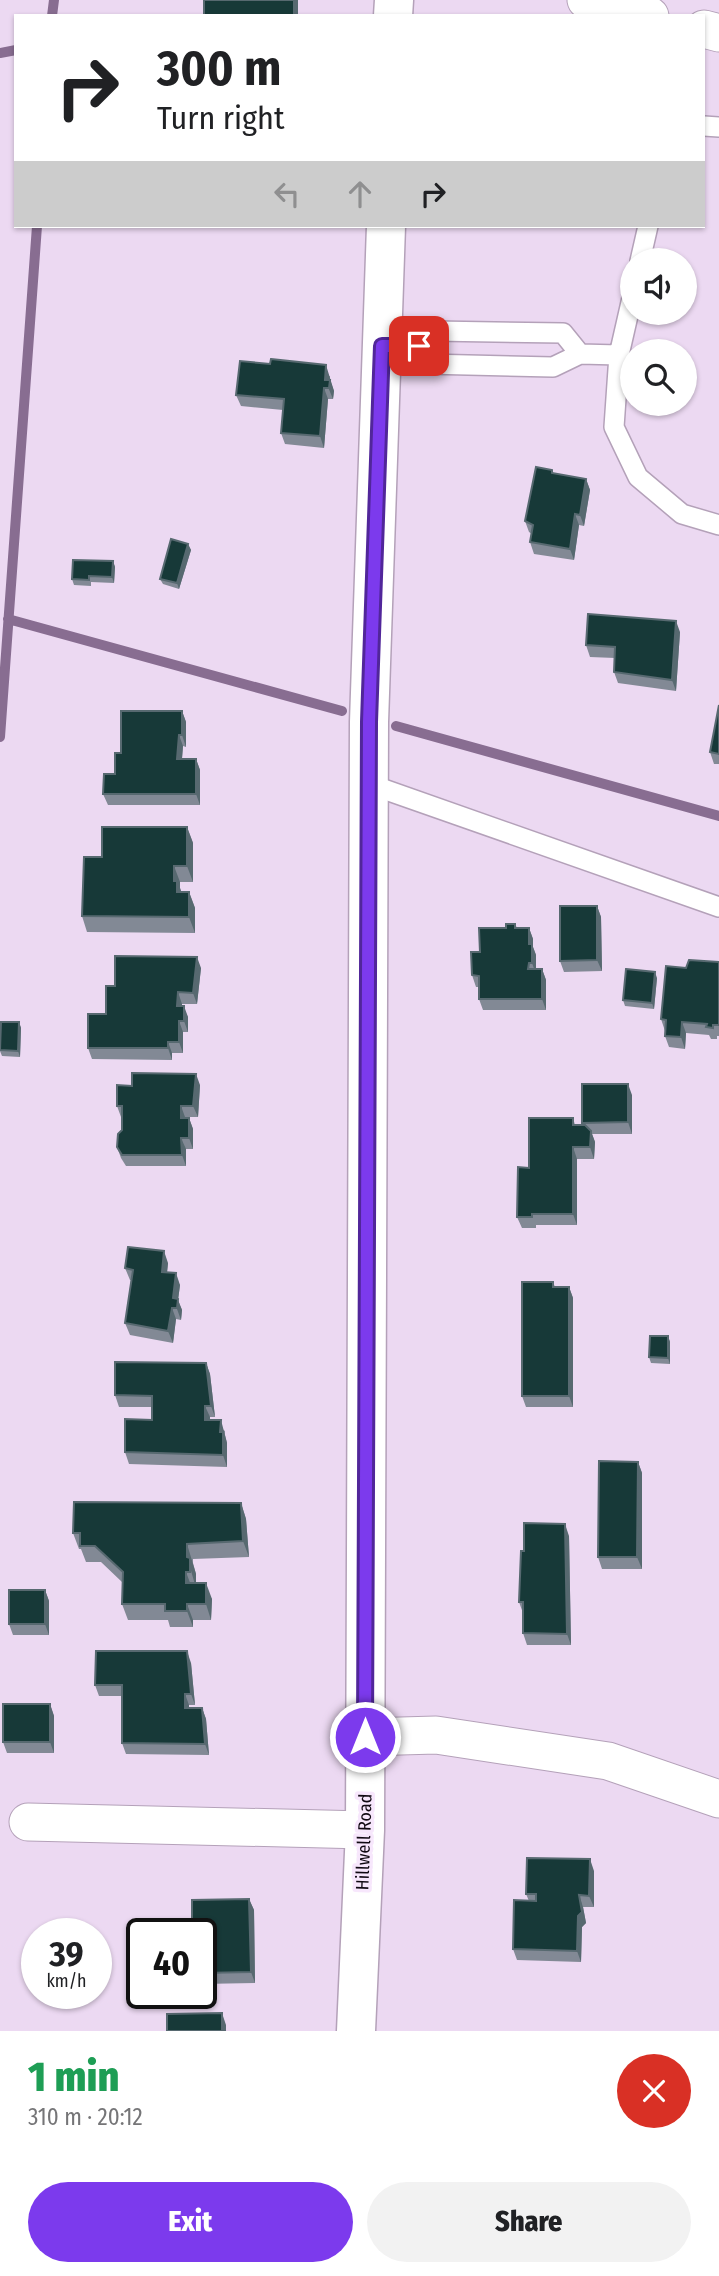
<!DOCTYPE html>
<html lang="en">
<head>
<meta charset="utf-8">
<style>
	body { margin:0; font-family:"Fira Sans Condensed",sans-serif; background:#f2f2f2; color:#202124; height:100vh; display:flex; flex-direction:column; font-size:26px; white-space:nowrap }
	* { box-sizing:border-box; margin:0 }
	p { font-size:23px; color:#757577 }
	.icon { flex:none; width:38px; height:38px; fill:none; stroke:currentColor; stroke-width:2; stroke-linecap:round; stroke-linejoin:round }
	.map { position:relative; height:2031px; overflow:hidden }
	.drawer { display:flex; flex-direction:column; background:#fff; flex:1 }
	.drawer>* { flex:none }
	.guide { position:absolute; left:14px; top:14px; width:691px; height:214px; border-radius:0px; box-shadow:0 2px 5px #0004; background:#fff; color:#202124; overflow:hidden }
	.fabs { position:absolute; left:620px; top:248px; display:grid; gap:14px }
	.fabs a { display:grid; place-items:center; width:77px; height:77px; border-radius:50%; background:#fff; box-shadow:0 2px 5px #0004; font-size:35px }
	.speed { position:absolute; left:21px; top:1918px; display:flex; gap:14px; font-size:35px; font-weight:700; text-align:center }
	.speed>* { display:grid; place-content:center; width:91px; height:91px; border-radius:50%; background:#fff; box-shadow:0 2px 5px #0004; line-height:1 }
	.speed small { font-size:18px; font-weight:400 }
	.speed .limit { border:4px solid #111; border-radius:10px; background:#fff; color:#111 }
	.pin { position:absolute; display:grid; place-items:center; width:60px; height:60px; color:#fff; margin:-30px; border-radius:14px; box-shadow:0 4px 10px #0006 }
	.me { position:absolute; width:77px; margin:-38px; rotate:0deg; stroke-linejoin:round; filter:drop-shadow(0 0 5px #0008) }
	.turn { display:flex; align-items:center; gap:24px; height:147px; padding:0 28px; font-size:32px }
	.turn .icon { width:91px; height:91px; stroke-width:2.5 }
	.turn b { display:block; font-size:49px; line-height:60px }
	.lanes { display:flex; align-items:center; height:66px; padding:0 28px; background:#0003; justify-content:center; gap:35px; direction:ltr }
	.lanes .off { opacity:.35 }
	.round { display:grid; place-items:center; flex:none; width:74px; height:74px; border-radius:37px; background:#f2f2f2 }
	.overview { display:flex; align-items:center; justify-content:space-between; height:119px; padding:0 28px }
	h1 { font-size:42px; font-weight:800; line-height:52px; color:#1e9e55 }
	.cta { display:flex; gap:14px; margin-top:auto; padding:14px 28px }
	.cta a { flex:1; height:80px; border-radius:42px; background:#7c3aed; color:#fff; font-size:28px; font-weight:800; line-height:80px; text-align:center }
	.cta a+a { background:#f2f2f2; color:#202124 }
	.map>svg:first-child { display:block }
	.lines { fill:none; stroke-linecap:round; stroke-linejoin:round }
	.stream { stroke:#886d91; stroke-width:10 }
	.service-casing { stroke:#b4a1b9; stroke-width:22 }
	.minor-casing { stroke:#b4a1b9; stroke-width:39 }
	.tertiary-casing { stroke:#b4a1b9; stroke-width:41 }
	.service { stroke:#fff; stroke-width:19 }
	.minor { stroke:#fff; stroke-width:37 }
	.tertiary { stroke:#fff; stroke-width:38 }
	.wall { fill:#828995 }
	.shaded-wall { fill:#576970 }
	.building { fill:#173938; stroke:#576970; stroke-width:2 }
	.route-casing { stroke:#51269a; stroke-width:18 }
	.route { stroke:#7c3aed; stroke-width:12 }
	.labels { text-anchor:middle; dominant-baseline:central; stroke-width:7; stroke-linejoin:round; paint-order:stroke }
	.street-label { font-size:18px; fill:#100912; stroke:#f7e7fc }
</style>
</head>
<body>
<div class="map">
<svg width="719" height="2031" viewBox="0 0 719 2031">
	<rect width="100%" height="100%" fill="#ecd9f2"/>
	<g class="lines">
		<path class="stream" d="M52 16 54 0
			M0 53 16 50
			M8 619 342 711
			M396 726 719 816
			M0 737 37 226"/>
		<defs>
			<path id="service" d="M704 126 719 127
				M640 261 648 226
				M632 298 619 355 614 427 638 477 682 514 719 525
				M382 346H419L434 331 563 333 580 354 553 367 426 364 419 346
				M580 354 619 355
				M369 784 719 907"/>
			<path id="minor" d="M586 0 650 16
				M704 29 719 33
				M365 1737 436 1735 608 1761 719 1799
				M28 1822 365 1830"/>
			<path id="tertiary" d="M393 16 394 0
				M356 2031 365 1830 369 722 386 226"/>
		</defs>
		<use href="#service" class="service-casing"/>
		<use href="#minor" class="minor-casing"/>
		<use href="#tertiary" class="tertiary-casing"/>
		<use href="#service" class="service"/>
		<use href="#minor" class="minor"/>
		<use href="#tertiary" class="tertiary"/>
	</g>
	<path class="wall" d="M330 376V380L334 391 333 399H328L324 448 285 444 281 433 283 410 241 406 236 395Z
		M552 470 554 474 586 479 590 490 584 526 579 525 574 560 534 554 530 542 532 534 529 532 525 521Z
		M188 544 191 550 179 589 163 584 160 579Z
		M113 561 115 567 114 583 91 582V586L74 585 72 579Z
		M680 632 676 691 618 683 614 672 615 658 590 657 586 645Z
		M719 705V764H714L710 752Z
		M182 711 186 722V747L183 746 182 759H196L200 770V805H108L103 794 115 774Z
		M187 827 193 843V882H180V888L181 892H189L195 908V933L87 932 82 916 102 857Z
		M597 906 601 917 602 971 564 972 560 961Z
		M515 924 517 928H529L533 939V947L536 955V969H542L546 980V1010H483L479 999V987H476L472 975 480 952 506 928Z
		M719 962V1036H717V1039H711L709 1035 686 1033 685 1049 669 1047 665 1036V1031L661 1019 686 968Z
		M201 968 197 1004H182V1006L188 1017V1032H183V1053H172V1060L92 1059 88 1048 106 1014 115 986Z
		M657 978 654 1009 625 1006 623 1000Z
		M19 1022 21 1028 20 1057 2 1056 0 1051Z
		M200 1085 198 1117H185L189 1118 193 1129V1149H186V1166H126L121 1158 117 1147 122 1130V1117H121L117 1106Z
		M632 1095V1134H592L595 1142 594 1159H577V1225H536V1228H522L517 1217 529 1168 573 1118 575 1125H583L582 1123Z
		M168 1263 167 1272 180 1285 178 1300 182 1310 181 1320 176 1319 173 1343 130 1335 125 1323 131 1280H130L125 1268Z
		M553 1282 555 1287H569L573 1298V1407H526L522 1396Z
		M668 1336 670 1342V1364L651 1363 649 1357Z
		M206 1363 210 1374 215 1417H210V1420L225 1431V1435L227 1443V1467L129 1464 125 1452 152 1420V1407H119L115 1395Z
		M638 1462 642 1473V1569H602L598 1557Z
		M241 1503 246 1519 249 1557 193 1559V1563L196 1574V1583L212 1599 211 1620H193V1627H170L168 1620H128L122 1604V1582L101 1562H86L81 1549H79L73 1533Z
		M569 1536 571 1645H527L523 1633V1613L519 1602Z
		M45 1590 49 1601V1635H13L9 1624Z
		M191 1663 195 1705H189V1708H202L206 1719 209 1755 126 1754 122 1743V1696H99L95 1685Z
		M50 1704 54 1716V1753H7L3 1742Z
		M594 1871V1907H583L586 1923 582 1927 581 1962 517 1960 513 1949 529 1901 526 1894Z
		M249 1899 254 1910 255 1983 201 1984V1934Z"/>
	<path class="shaded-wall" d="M294 0H298V16H294Z
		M326 365 334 391 333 399 325 380Z
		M324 388 328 399 324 448 320 436Z
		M586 479 590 490 584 526 580 515Z
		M575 514 579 525 574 560 570 549Z
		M188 544 191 550 179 589 177 583Z
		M113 561 115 567 114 583 112 577Z
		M676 621 680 632 676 691 672 680Z
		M182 711 186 722V747L182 735Z
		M179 735 183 746 181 770 177 759Z
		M196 759 200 770V805L196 794Z
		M187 827 193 843V882L187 866Z
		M174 866 180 882V888L183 897V908L174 881Z
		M189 892 195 908V933L189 917Z
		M597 906 601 917 602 971 597 960Z
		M529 928 533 939V947L536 955V974L532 963 529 944Z
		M197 957 201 968 197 1004 193 993Z
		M542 969 546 980V1010L542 999Z
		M655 972 657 978 654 1009 652 1003Z
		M178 992 182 1004V1017L177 1006Z
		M184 1006 188 1017V1032L184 1021Z
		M179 1021 183 1032V1053L179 1042Z
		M19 1022 21 1028 20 1057 18 1051Z
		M682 1022 686 1033 685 1049 681 1037Z
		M168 1042 172 1053V1060L168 1048Z
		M196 1074 200 1085 198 1117 193 1106Z
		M628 1084 632 1095V1134L628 1122Z
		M181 1106 185 1117V1129L181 1118Z
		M189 1118 193 1129V1149L189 1138Z
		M591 1131 595 1142 594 1159 590 1147Z
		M181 1138 186 1149V1166L182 1155Z
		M573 1147 577 1159V1225L573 1214Z
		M164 1251 168 1263 166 1283 162 1272Z
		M176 1273 180 1285 178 1300 182 1310 181 1320 173 1298Z
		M569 1287 573 1298V1407L569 1396Z
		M172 1308 176 1319 173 1343 168 1331Z
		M668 1336 670 1342V1364L668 1358Z
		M206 1363 210 1374 215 1417 211 1406Z
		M205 1406 210 1417 209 1431 205 1420Z
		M221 1420 227 1443V1467L223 1455 220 1432Z
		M638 1462 642 1473V1569L637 1557Z
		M241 1503 246 1519 249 1557 243 1541Z
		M565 1524 569 1536 571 1645 567 1634Z
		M187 1544 196 1574V1588L187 1557Z
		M186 1572 192 1588 186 1583Z
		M206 1583 212 1599 211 1620 206 1604Z
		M45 1590 49 1601V1635L45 1624Z
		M187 1604 193 1620V1627L187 1611Z
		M187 1651 191 1663 195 1705 191 1694Z
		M185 1694 189 1705V1719L185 1708Z
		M50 1704 54 1716V1753L50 1742Z
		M202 1708 206 1719 209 1755 205 1744Z
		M590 1859 594 1871V1907L589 1896Z
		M579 1895 583 1907 586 1923 582 1927 581 1962 577 1951Z
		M249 1899 254 1910 255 1983 251 1972Z
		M222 2013 226 2025V2031H222Z"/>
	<path class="building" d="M204 0H294V16H204Z
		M271 359 326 365 325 380H330L329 388H324L320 436 281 433 284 399 236 395 240 361 270 364Z
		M536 467 552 470V473L586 479 580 515 575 514 570 549 530 542 533 525 525 521Z
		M171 539 188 544 177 583 160 579Z
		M73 560 113 561 112 577 89 576V580L72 579Z
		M588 614 676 621 672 680 614 672 615 647 586 645Z
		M719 705V754L710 752Z
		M121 711H182V735H179L177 759H196V794H103L104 774H115V753H121Z
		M102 827H187V866H174V881H177V892H189V917L82 916 84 857H102Z
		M560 906H597V960L560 961Z
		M506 924H515V928H529V944H532V963H529L528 969H542V999H479V976L472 975 471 952H480L479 928H506Z
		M115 956 197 957 193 993 178 992 177 1006H184V1021H179V1042H168V1048H88V1014H106V986H115Z
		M689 960 719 962V1025H713V1028L706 1027 707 1024 682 1022 681 1037 665 1036 666 1020 661 1019 666 966 686 968Z
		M626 969 655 972 652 1003 623 1000Z
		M1 1022H19L18 1051 0 1050Z
		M132 1073 196 1074 193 1106H181V1118H189V1138H181L182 1155H122L117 1147 118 1134 122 1130V1106H117V1085L132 1086Z
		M582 1084H628V1122L582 1123Z
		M529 1118H573V1125H585L591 1131 590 1147H573V1214H532V1217H517L518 1167 529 1168Z
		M128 1247 164 1251 162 1272 176 1273 173 1298 178 1299 177 1308H172L168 1331 125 1323 133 1270 125 1268Z
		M522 1282H553V1287H569V1396H522Z
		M650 1336H668V1358L649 1357Z
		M115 1362 206 1363 211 1406H205V1420H221L220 1432H223V1455L125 1452V1419L152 1420V1396L115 1395Z
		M599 1461 638 1462 637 1557H598Z
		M74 1502 241 1503 243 1541 187 1544V1557L190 1558V1572H186V1583H206V1604H187V1611H165V1604H122L123 1572 95 1546H80V1533H73Z
		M524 1523 565 1524 567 1634 523 1633V1602H519L521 1551H524Z
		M9 1590H45V1624H9Z
		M96 1651H187L191 1694H185V1708H202L205 1744 122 1743V1685H95Z
		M3 1704H50V1742H3Z
		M527 1858 590 1859 589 1896 579 1895 582 1912 578 1916 577 1951 513 1949 514 1900 536 1901V1894H526Z
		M249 1899 251 1972 201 1973V1934H192V1900Z
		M222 2013V2031H167V2014Z"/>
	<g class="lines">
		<defs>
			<path id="route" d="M365 1737 369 722 381 373 382 346H419"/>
		</defs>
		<use href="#route" class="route-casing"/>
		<use href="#route" class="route"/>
	</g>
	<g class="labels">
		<g class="street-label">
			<text transform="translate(364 1842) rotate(-88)">Hillwell Road</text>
		</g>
	</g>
</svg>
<div class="fabs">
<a><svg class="icon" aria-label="sound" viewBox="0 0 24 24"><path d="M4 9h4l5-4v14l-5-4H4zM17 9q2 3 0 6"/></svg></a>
<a><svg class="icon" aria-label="search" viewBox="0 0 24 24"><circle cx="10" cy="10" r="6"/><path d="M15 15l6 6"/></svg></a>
</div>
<div class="speed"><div>39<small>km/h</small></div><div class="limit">40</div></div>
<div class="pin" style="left:419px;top:346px;background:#d93025"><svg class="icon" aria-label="arrive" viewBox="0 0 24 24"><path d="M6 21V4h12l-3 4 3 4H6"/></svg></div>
<svg class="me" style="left:365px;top:1737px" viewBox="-20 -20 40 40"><circle r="17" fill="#7c3aed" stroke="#fff" stroke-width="3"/><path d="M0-11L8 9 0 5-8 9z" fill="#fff"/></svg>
<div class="guide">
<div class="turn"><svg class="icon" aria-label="right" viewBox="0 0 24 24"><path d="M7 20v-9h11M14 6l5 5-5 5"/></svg><div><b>300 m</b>Turn right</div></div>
<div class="lanes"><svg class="icon off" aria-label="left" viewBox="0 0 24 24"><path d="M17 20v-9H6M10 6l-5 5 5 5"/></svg><svg class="icon off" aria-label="ahead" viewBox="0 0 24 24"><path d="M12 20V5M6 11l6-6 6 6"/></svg><svg class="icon" aria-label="right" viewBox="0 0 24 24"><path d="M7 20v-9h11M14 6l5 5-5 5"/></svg></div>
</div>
</div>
<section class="drawer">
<div class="overview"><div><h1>1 min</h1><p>310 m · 20:12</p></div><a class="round" style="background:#d93025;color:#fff"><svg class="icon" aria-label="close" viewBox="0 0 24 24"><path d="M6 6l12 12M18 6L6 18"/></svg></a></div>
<div class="cta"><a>Exit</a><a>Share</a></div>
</section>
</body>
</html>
